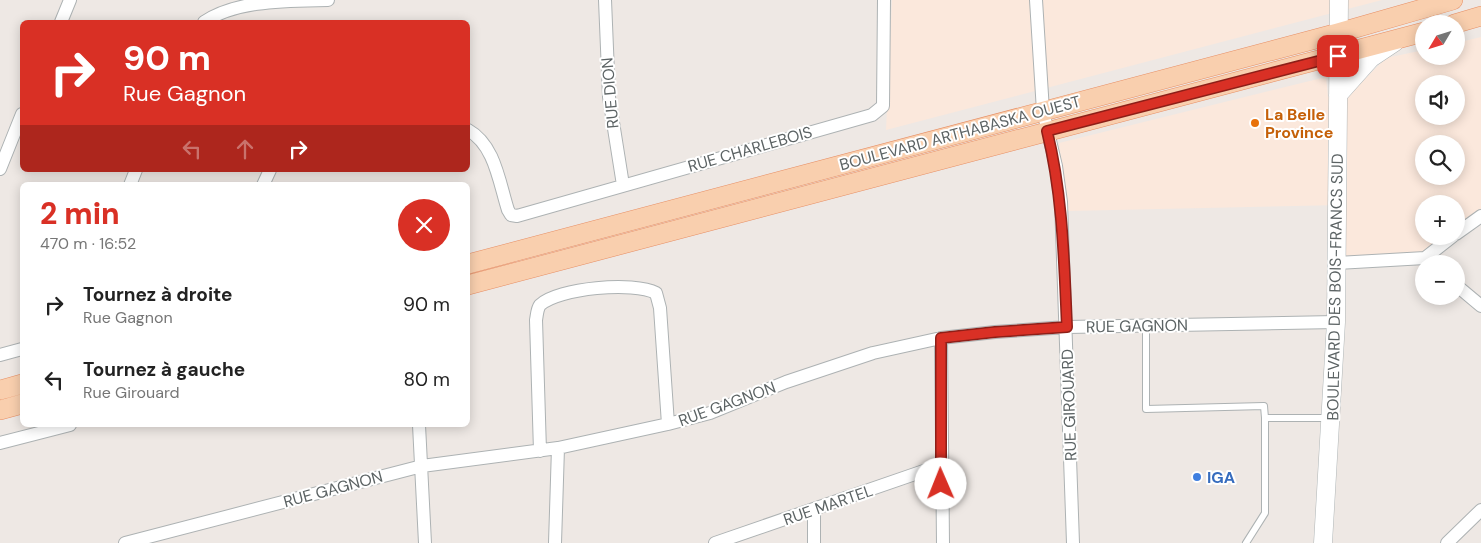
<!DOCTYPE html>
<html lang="fr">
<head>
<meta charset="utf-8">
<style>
	body { margin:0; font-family:"DM Sans",sans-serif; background:#f6f6f6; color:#222; height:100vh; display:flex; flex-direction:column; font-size:19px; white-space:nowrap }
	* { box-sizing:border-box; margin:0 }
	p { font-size:16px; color:#767676 }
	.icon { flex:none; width:28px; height:28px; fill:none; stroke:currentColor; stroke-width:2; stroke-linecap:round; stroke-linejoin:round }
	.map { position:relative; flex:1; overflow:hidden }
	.panel { position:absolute; left:20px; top:182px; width:450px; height:245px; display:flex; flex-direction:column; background:#fff; border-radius:8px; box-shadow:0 2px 12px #0003 }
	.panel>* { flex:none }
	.guide { position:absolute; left:20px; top:20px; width:450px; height:152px; border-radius:8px; box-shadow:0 2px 12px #0003; background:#d93025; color:#fff; overflow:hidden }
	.needle { width:32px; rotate:232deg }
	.buttons { position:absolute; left:1415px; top:15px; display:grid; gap:10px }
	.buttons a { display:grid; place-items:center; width:50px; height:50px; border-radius:50%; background:#fff; box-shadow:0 2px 12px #0003; font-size:25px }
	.pin { position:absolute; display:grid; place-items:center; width:42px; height:42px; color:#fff; margin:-21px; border-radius:10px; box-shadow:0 2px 8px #0006 }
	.me { position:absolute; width:55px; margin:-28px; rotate:359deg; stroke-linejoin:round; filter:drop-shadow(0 0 4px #0008) }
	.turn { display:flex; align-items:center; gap:18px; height:105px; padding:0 20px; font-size:22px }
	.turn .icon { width:65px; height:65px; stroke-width:2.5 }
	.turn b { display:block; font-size:35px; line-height:42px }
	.lanes { display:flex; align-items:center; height:48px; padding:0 20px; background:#0003; justify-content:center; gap:25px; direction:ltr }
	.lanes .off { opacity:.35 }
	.round { display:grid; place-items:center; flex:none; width:52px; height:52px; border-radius:26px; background:#f6f6f6 }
	.headline { display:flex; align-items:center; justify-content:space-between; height:85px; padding:0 20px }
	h1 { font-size:30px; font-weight:800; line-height:38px; color:#d93025 }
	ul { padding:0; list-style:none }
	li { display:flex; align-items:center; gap:15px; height:75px; padding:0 20px }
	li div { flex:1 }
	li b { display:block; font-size:19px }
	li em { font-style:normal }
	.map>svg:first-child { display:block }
	.commercial { fill:#fbe8dc; fill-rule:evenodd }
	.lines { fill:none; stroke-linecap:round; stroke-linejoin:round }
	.lane-casing { stroke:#adb2b3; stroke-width:8 }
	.street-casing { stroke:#adb2b3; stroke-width:14 }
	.secondary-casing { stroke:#afb5b6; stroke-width:19 }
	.primary-casing { stroke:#e78e64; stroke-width:20 }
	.lane { stroke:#fff; stroke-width:6 }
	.street { stroke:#fff; stroke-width:12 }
	.secondary { stroke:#fff; stroke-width:18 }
	.primary { stroke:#f9cfae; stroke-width:19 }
	.route-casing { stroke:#8d1f18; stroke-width:12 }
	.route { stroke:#d93025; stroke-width:9 }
	.food-dot { fill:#e8710a; stroke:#fff; stroke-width:2 }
	.shop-dot { fill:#3f7fe0; stroke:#fff; stroke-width:2 }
	.labels { text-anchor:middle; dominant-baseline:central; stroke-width:4; stroke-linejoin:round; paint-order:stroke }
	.street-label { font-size:16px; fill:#5c6364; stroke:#fff }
	.food-label { font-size:16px; font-weight:bold; fill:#c56008; stroke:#fff; text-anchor:start }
	.shop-label { font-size:16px; font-weight:bold; fill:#366cbe; stroke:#fff; text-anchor:start }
</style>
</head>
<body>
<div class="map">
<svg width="1481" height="543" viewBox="0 0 1481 543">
	<rect width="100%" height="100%" fill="#eee8e4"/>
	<path class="commercial" d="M892 0H1382L886 130Z
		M1481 37V211L1456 230V204H1424V236H1447L1424 253 1341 257 1342 205 1068 211 1059 143 1326 77 1328 97 1349 95 1386 58 1424 50V56H1456V43ZM1424 84H1456V116H1424ZM1424 144H1456V176H1424Z"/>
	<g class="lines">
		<defs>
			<path id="lane" d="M1146 325V409L1264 406 1265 418
				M1246 543 1265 513V418H1328"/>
			<path id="street" d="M605 0 609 97 623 185
				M1036 0 1043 111 1056 166 1061 202 1073 543
				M61 22 70 0
				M204 22C237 0 286 1 328 0
				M468 130C495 145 499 182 508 210L511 215 517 216 872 115 883 106 884 0
				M0 169 22 114
				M130 185 136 170
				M263 185 270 170
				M1456 234 1481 216
				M1425 258 1453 236
				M1337 263 1425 258 1432 264
				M1456 285 1481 306
				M941 338 943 543
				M0 355 22 349
				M419 425 425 543
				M0 443 70 425
				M540 451 536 320C537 315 537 309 540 305 558 288 634 281 656 293L660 308 668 424
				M814 510V543
				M125 543 422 466 558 448 668 424 710 413 786 382 873 353 941 338 995 332 1067 327 1336 322
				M555 543 558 448
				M715 543 941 465
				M1447 543 1481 510"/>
			<path id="secondary" d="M1338 95 1371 58 1395 42
				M1323 543 1336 322 1339 0"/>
			<path id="primary" d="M1454 24 1481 16
				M468 264 1338 33 1453 0
				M468 285 1424 32
				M0 390 22 384
				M0 410 22 404"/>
		</defs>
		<use href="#lane" class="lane-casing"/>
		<use href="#street" class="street-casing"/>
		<use href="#secondary" class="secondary-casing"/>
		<use href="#primary" class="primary-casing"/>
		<use href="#lane" class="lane"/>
		<use href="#street" class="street"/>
		<use href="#secondary" class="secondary"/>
		<use href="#primary" class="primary"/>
	</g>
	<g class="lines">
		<defs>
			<path id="route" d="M941 484V338L995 332 1067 327C1064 261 1063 196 1047 131L1338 56"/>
		</defs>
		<use href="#route" class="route-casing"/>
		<use href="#route" class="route"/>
	</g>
	<circle class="food-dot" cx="1255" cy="123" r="5"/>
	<circle class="shop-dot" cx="1197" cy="477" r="5"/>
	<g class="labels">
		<g class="street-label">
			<text transform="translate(610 93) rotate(-95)">RUE DION</text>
			<text transform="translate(960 133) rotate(-15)">BOULEVARD ARTHABASKA OUEST</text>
			<text transform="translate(750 149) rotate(-16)">RUE CHARLEBOIS</text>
			<text transform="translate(1335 287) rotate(-89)">BOULEVARD DES BOIS-FRANCS SUD</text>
			<text transform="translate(1137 326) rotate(-1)">RUE GAGNON</text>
			<text transform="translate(727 404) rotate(-20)">RUE GAGNON</text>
			<text transform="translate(1069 405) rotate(-92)">RUE GIROUARD</text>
			<text transform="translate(333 489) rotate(-15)">RUE GAGNON</text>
			<text transform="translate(828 505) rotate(-19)">RUE MARTEL</text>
		</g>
		<g class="food-label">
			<text x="1265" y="114">La Belle<tspan x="1265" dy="18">Province</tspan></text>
		</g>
		<g class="shop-label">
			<text x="1207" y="477">IGA</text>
		</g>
	</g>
</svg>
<div class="buttons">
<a><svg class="needle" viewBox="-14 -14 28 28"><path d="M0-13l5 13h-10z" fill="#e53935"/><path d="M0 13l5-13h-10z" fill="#767676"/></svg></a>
<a><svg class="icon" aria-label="sound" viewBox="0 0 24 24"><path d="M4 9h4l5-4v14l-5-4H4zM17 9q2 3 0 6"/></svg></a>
<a><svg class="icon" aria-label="search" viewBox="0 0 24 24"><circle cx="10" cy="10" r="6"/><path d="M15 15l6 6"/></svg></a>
<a>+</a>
<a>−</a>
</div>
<div class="pin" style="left:1338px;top:56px;background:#d93025"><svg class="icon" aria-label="arrive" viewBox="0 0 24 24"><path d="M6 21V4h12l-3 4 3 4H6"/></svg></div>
<svg class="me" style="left:941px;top:484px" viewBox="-20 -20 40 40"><circle r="19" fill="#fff"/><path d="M0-13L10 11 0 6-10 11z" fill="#d93025"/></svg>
<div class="guide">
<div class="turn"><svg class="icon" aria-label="right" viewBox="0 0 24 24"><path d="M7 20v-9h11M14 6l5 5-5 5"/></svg><div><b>90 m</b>Rue Gagnon</div></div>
<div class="lanes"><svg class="icon off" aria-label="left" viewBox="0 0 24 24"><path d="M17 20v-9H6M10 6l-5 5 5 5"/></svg><svg class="icon off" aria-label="ahead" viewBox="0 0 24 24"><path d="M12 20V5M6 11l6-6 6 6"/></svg><svg class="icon" aria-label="right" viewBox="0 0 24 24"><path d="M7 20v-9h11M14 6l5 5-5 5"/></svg></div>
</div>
<section class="panel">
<div class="headline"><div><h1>2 min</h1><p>470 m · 16:52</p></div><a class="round" style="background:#d93025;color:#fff"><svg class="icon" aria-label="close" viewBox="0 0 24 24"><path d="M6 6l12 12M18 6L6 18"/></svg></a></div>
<ul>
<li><svg class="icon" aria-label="right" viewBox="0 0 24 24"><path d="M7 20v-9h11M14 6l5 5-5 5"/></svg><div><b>Tournez à droite</b><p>Rue Gagnon</p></div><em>90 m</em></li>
<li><svg class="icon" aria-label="left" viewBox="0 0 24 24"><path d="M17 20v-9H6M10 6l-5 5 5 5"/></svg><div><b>Tournez à gauche</b><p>Rue Girouard</p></div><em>80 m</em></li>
</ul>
</section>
</div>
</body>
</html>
